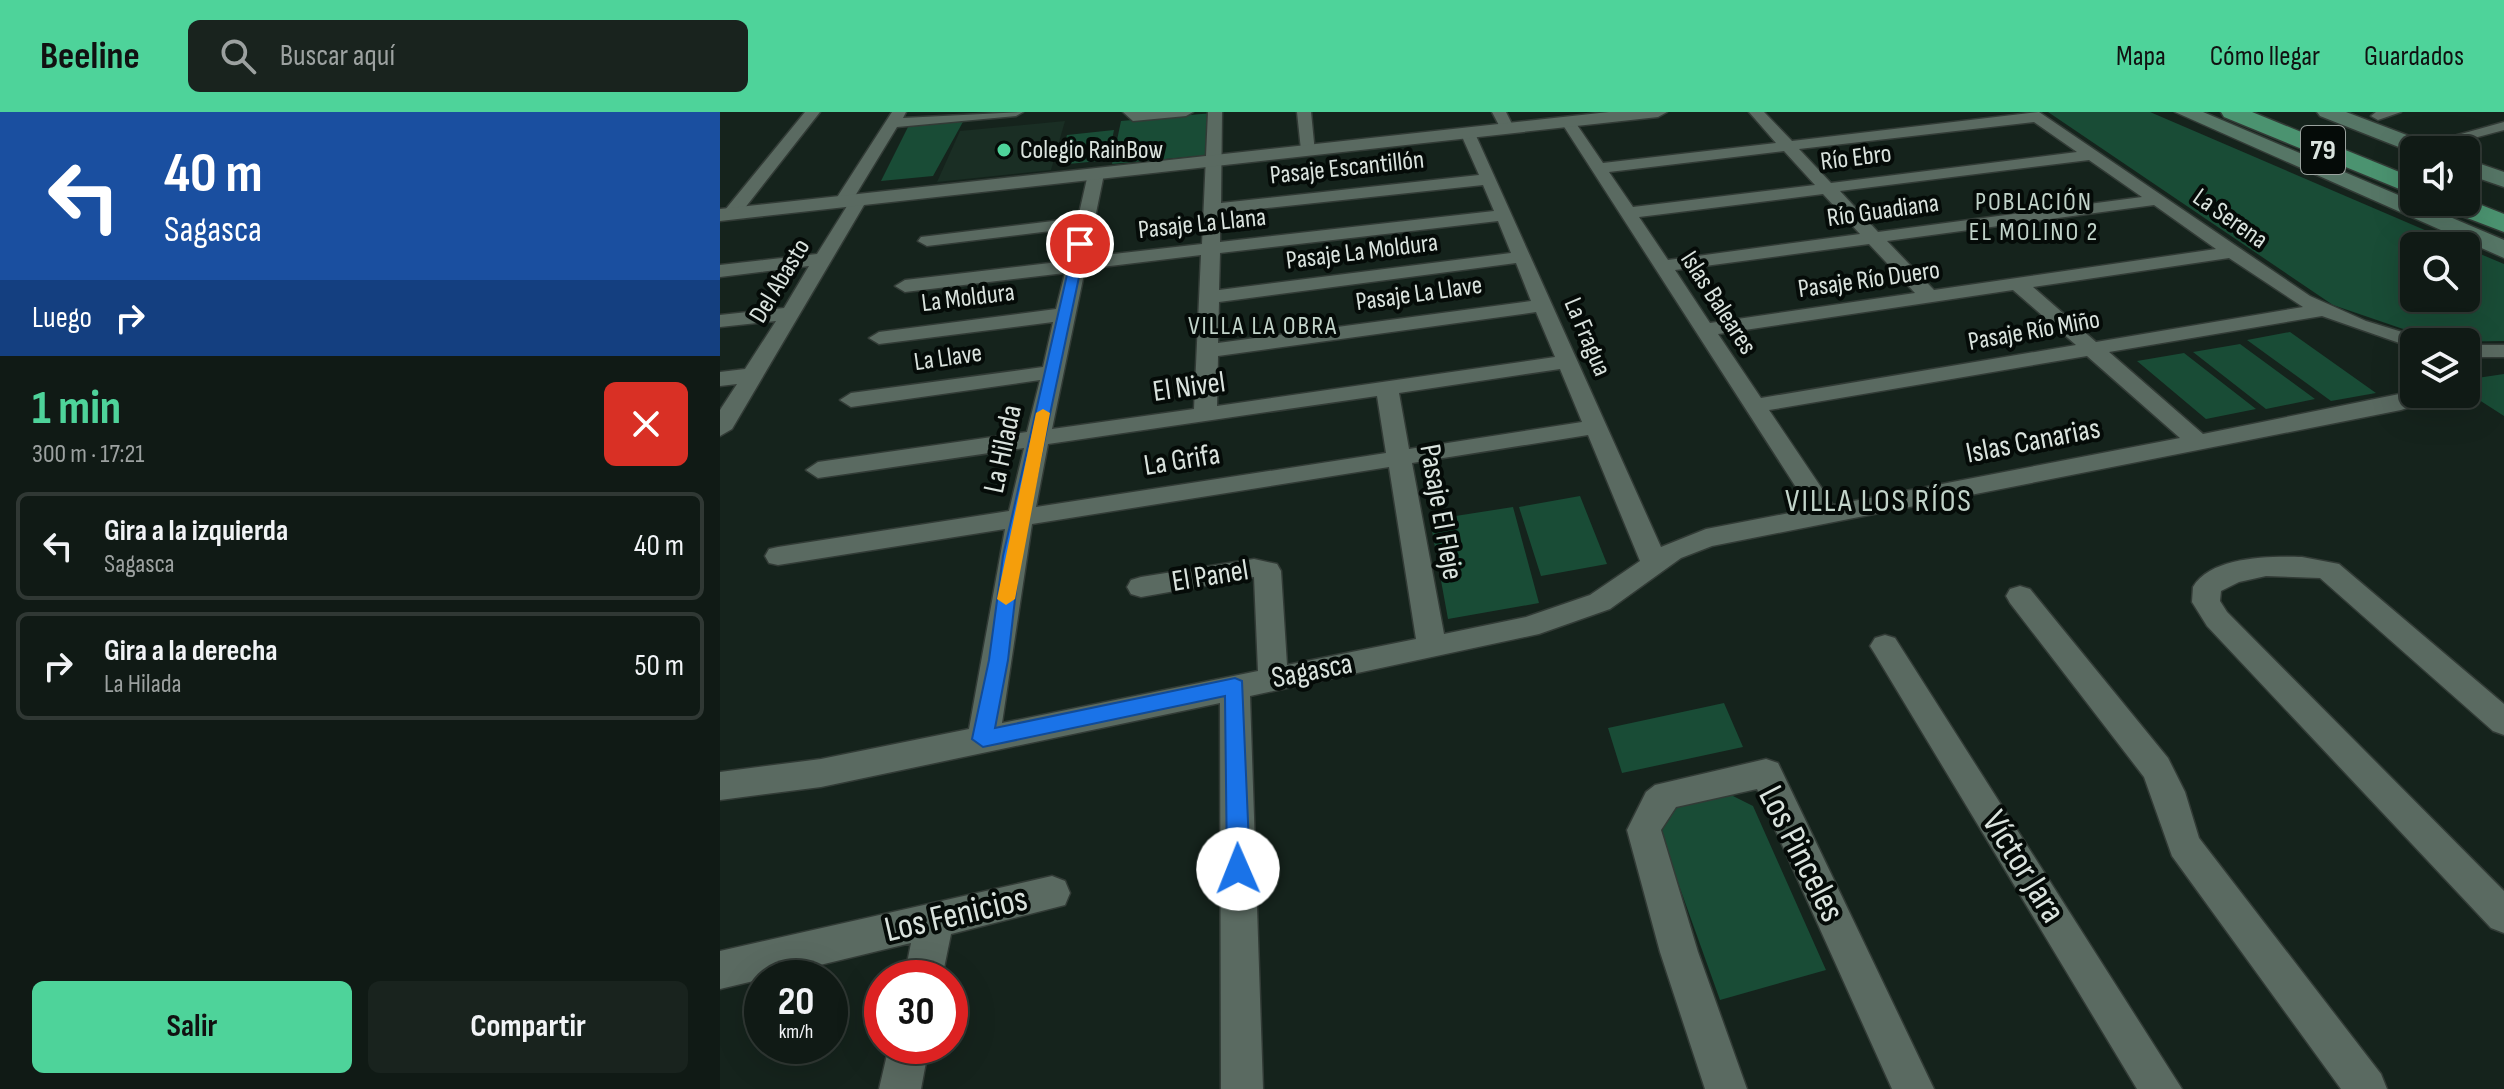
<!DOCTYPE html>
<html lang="es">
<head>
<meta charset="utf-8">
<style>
	body { margin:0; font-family:"Sofia Sans Condensed",sans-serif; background:#19231e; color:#f1f3f6; height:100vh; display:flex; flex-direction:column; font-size:30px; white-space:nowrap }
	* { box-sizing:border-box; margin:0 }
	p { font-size:26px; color:#9ca1a0 }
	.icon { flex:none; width:44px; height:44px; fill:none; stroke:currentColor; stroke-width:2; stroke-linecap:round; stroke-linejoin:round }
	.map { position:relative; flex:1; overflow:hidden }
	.sheet { display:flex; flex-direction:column; background:#101a15; width:720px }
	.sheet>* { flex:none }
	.banner { background:#1a4fa0; color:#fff; overflow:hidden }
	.tools { position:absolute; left:1680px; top:24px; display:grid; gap:16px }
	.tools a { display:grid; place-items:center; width:80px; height:80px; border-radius:12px; background:#101a15; box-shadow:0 8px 32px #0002,0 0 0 2px #303834; font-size:40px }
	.speed { position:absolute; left:24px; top:848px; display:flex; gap:16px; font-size:40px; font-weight:700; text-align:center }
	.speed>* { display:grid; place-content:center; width:104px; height:104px; border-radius:50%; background:#101a15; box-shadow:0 8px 32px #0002,0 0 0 2px #303834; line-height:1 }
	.speed small { font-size:20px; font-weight:400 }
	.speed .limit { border:12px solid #d22; background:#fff; color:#111 }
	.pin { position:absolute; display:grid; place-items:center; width:68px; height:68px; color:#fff; margin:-34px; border:4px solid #fff; border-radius:50%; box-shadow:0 2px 8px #0007 }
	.me { position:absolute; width:88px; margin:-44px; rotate:359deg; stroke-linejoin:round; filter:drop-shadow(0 0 6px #0008) }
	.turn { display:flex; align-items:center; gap:28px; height:168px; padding:0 32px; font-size:36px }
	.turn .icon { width:104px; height:104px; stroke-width:2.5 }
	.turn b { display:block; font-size:56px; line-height:68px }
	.then { display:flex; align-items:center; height:76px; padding:0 32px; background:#0003; gap:16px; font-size:30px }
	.round { display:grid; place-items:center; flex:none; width:84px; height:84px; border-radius:12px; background:#19231e }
	.headline { display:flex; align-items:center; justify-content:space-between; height:136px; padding:0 32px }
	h1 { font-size:48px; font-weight:700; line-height:60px; color:#4ed39a }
	.button { display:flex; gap:16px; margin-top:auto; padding:16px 32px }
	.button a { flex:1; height:92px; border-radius:12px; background:#4ed39a; color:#111; font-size:32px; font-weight:700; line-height:92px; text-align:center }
	.button a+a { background:#19231e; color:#f1f3f6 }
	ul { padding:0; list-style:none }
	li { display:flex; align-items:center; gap:24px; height:108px; margin:0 16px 12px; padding:0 16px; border:4px solid #303834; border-radius:12px }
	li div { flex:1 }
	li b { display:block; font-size:30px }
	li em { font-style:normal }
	header { display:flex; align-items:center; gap:48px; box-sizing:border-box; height:112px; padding:0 40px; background:#4ed39a; color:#111 }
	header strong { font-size:38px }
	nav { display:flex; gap:44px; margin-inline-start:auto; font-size:28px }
	.search { width:560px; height:72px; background:#19231e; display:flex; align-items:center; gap:20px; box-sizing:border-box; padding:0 28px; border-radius:12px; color:#9ca1a0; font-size:30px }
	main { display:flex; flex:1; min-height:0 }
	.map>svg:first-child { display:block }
	.built { fill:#1a2e24 }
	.green { fill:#194c36 }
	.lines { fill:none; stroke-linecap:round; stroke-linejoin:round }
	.minor-casing { stroke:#323b36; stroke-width:3 }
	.tertiary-casing { stroke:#323b36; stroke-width:3 }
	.secondary-casing { stroke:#323b36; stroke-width:3 }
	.motorway-casing { stroke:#323b36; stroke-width:3 }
	.minor { fill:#5a6a61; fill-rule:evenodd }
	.tertiary { fill:#5a6a61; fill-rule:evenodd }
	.secondary { fill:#567666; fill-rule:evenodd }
	.motorway { fill:#4b9370; fill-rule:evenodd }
	.route { fill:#1a73e8; stroke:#114b97; stroke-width:2 }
	.slow { fill:#f59e0b }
	.poi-dot { fill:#4ed39a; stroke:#050b08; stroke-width:3 }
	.labels { text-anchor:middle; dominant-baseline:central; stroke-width:8; stroke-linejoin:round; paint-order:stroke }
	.far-poi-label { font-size:26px; fill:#dae3de; stroke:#050b08; text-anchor:start }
	.far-street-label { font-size:26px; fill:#dae3de; stroke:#050b08 }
	.far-neighbourhood-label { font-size:26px; letter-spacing:2px; fill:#c2d4ca; stroke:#050b08 }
	.shield { fill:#050b08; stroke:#9aa29e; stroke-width:2 }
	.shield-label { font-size:28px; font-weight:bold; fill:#dae3de }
	.street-label { font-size:30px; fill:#dae3de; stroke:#050b08 }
	.neighbourhood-label { font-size:32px; letter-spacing:2px; fill:#c2d4ca; stroke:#050b08 }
	.near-street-label { font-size:36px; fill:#dae3de; stroke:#050b08 }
</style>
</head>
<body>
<header>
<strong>Beeline</strong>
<div class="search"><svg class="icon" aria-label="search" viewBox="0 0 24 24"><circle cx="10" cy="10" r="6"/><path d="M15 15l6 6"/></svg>Buscar aquí</div>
<nav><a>Mapa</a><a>Cómo llegar</a><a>Guardados</a></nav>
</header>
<main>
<section class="sheet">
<div class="banner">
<div class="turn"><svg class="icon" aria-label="left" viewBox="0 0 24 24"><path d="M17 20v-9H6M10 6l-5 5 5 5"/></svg><div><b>40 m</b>Sagasca</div></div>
<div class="then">Luego<svg class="icon" aria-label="right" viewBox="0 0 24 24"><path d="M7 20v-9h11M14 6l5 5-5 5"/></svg></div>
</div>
<div class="headline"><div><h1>1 min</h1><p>300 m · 17:21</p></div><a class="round" style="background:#d93025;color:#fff"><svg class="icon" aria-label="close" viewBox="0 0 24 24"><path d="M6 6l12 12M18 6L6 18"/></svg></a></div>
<ul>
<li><svg class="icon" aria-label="left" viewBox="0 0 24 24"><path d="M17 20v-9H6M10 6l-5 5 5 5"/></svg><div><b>Gira a la izquierda</b><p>Sagasca</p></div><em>40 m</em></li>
<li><svg class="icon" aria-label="right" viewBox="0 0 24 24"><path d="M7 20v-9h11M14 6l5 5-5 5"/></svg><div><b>Gira a la derecha</b><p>La Hilada</p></div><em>50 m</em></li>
</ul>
<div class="button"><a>Salir</a><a>Compartir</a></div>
</section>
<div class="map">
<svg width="1784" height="977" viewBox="0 0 1784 977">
	<rect width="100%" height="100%" fill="#15231c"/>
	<path class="built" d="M345 9 331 58 217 70 240 19Z"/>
	<path class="green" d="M1328 0H1430L1742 134H1694V186H1746V136L1784 152V229L1721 230 1613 193Z
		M493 1 489 43 392 52 401 9Z
		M244 8 213 64 161 69 189 13Z
		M394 18 388 48 339 53 347 23Z
		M1570 220 1656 281 1611 289 1527 228Z
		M1520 232 1595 287 1546 297 1473 240Z
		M1464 241 1536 297 1486 307 1417 249Z
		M1784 262V304L1753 284 1757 266Z
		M860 384 887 452 821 464 799 395Z
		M793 395 819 491 728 507 710 408Z
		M1004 591 1023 635 902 661 888 616Z
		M1009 682 1033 694 1106 858 1000 888 937 712 954 694Z"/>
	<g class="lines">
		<defs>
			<path id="minor" d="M85 0H100L17 106H5V98Z
				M172 0H186L183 6 303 0 296 4 177 15 135 84 147 88 12 317 0 324V298L17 272 0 274V260L25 257 56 209 0 215V203L64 196 89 154 0 165V153L97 142 127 94 114 90Z
				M403 0H473L466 4 413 9Z
				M488 0H502L501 91 759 63 740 20 753 17 941 435 986 417 1090 397 841 10 848 6 853 7 883 51 1056 31 1029 0H1044L1072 29 1319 0 1590 184 1646 209 1702 226 1705 230H1694V236L1688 234 1602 204 1389 240 1483 322 1694 279V282H1718L1715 287 1681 298 992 434 961 446 890 497 819 522 530 584 543 977H501L500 591 101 675 0 688V660L101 647 249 617 285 417 58 453 49 451 45 444 49 437 58 435 289 399 304 336 98 366 86 358 98 350 307 320 320 268 131 295 120 288 131 281 323 255 333 210 159 232 149 226 159 220 336 197 345 161 185 180 175 174 185 168 347 149 355 116 207 134 198 129 201 125 358 106 368 62 376 57 384 62 367 145 482 132ZM1314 10 1357 40 1111 71 1079 37ZM1064 39 1095 73 913 95 889 60ZM1369 48 1422 85 1158 120 1120 79ZM763 73 774 99 500 130V101ZM1103 82 1140 122 948 148 919 105ZM1434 93 1496 137 1214 178 1167 129ZM778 109 791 141 499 178 500 141ZM1149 132 1195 181 990 211 955 158ZM481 143 474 297 332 317 365 157ZM1509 146 1583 195 1376 230 1313 175ZM796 151 811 189 498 231 499 190ZM1293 178 1356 233 1041 286 998 222ZM816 200 835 245 497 294 498 244ZM1367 244 1460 326 1113 393 1049 298ZM840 257 862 310 689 337 679 281ZM657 284 666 341 316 395 328 332ZM868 323 920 449 870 483 806 505 724 522 692 351ZM669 355 696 527 567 553 561 459 557 452 534 447 421 465 411 468 407 475 411 482 421 485 534 465 538 559 282 611 312 412Z
				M577 0H591L595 41 581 38Z
				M772 0H786L794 16 792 19H782Z
				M1656 0H1681L1658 8 1651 4Z
				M1784 10V18L1724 34 1716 29Z
				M1746 233H1784V245H1746Z
				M1582 445 1619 452 1784 592V623L1773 619 1600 466 1546 464 1519 470 1501 479 1500 489 1507 500 1784 779V821L1771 816 1487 514 1472 490 1473 475C1491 444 1551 444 1582 445Z
				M1300 474 1310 477 1448 646 1465 680 1479 726 1661 962 1667 977H1621L1452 744 1424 665 1290 491 1286 484 1290 477Z
				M1165 523 1175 526 1462 977H1417L1155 542 1150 534 1155 526Z
				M1046 647 1058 651 1214 977H1172L1037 677 956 695 941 718 978 840 1027 977H985L940 840 907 718 926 680 935 673Z
				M332 764 345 769 350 781 345 793 231 822 222 866H184L191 831 0 877V839Z
				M169 934H209L201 977H159Z"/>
			<path id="tertiary" d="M889 0H947L938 5 0 109V97Z"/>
			<path id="secondary" d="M1455 0H1483L1784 128V146Z
				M1597 0H1626L1713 33 1716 38H1694V41L1600 4Z
				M1746 47 1784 60V75L1746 62Z"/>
			<path id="motorway" d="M1501 0H1532L1694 66V83L1504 5Z
				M1746 87 1784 102V120L1721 96 1717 90H1746Z"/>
		</defs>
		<use href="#minor" class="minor-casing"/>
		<use href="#tertiary" class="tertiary-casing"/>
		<use href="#secondary" class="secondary-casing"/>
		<use href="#motorway" class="motorway-casing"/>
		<use href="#minor" class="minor"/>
		<use href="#tertiary" class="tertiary"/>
		<use href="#secondary" class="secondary"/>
		<use href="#motorway" class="motorway"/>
	</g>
	<path class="route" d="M360 128 366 132 300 444 288 548 275 616 515 566 522 569 530 757 526 764 518 767 510 764 507 757 505 584 263 635 252 627 269 548 283 444 354 132Z"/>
	<path class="slow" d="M323 297 330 301 295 487 286 493 277 487 316 301Z"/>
	<circle class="poi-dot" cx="284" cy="38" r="8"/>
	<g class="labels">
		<g class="far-poi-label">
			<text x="300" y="38">Colegio RainBow</text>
		</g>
		<g class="far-street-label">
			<text transform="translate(1136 46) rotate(-7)">Río Ebro</text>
			<text transform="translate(627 56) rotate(-6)">Pasaje Escantillón</text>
			<text transform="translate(1163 99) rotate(-8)">Río Guadiana</text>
			<text transform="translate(1510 107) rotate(35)">La Serena</text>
			<text transform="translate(482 112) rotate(-6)">Pasaje La Llana</text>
			<text transform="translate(642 140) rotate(-7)">Pasaje La Moldura</text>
			<text transform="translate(1149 168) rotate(-8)">Pasaje Río Duero</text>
			<text transform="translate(60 169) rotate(-59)">Del Abasto</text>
			<text transform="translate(699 182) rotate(-8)">Pasaje La Llave</text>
			<text transform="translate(248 186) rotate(-7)">La Moldura</text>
			<text transform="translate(998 191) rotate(57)">Islas Baleares</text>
			<text transform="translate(1314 219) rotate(-10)">Pasaje Río Miño</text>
			<text transform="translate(867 225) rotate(67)">La Fragua</text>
			<text transform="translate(228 246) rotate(-8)">La Llave</text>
		</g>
		<g class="far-neighbourhood-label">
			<text x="1314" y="90">POBLACIÓN<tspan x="1314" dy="30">EL MOLINO 2</tspan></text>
			<text x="543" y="214">VILLA LA OBRA</text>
		</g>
		<rect class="shield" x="1581" y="14" width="44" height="48" rx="6"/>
		<g class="shield-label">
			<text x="1603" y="38">79</text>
		</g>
		<g class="street-label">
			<text transform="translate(469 275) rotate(-8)">El Nivel</text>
			<text transform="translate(1313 329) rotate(-11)">Islas Canarias</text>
			<text transform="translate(283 337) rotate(-78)">La Hilada</text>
			<text transform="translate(462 348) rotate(-9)">La Grifa</text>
			<text transform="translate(721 400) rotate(80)">Pasaje El Fleje</text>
			<text transform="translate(490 464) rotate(-9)">El Panel</text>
			<text transform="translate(592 559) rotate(-11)">Sagasca</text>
		</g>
		<g class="neighbourhood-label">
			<text x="1159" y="389">VILLA LOS RÍOS</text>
		</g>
		<g class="near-street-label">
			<text transform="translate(1081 742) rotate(63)">Los Pinceles</text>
			<text transform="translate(1303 755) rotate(58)">Víctor Jara</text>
			<text transform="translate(236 803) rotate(-13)">Los Fenicios</text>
		</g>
	</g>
</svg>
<div class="tools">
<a><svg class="icon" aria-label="sound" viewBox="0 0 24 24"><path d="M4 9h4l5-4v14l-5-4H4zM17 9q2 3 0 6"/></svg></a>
<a><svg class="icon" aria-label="search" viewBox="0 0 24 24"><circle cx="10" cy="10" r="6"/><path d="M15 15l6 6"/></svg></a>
<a><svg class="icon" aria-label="layers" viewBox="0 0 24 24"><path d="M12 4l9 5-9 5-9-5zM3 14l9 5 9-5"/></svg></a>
</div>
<div class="speed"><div>20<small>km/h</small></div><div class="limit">30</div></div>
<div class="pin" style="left:360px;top:132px;background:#d93025"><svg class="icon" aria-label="arrive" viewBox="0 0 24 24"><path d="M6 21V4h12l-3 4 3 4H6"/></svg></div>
<svg class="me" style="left:518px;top:757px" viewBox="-20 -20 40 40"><circle r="19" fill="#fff"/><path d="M0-13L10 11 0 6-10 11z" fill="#1a73e8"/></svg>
</div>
</main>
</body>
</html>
